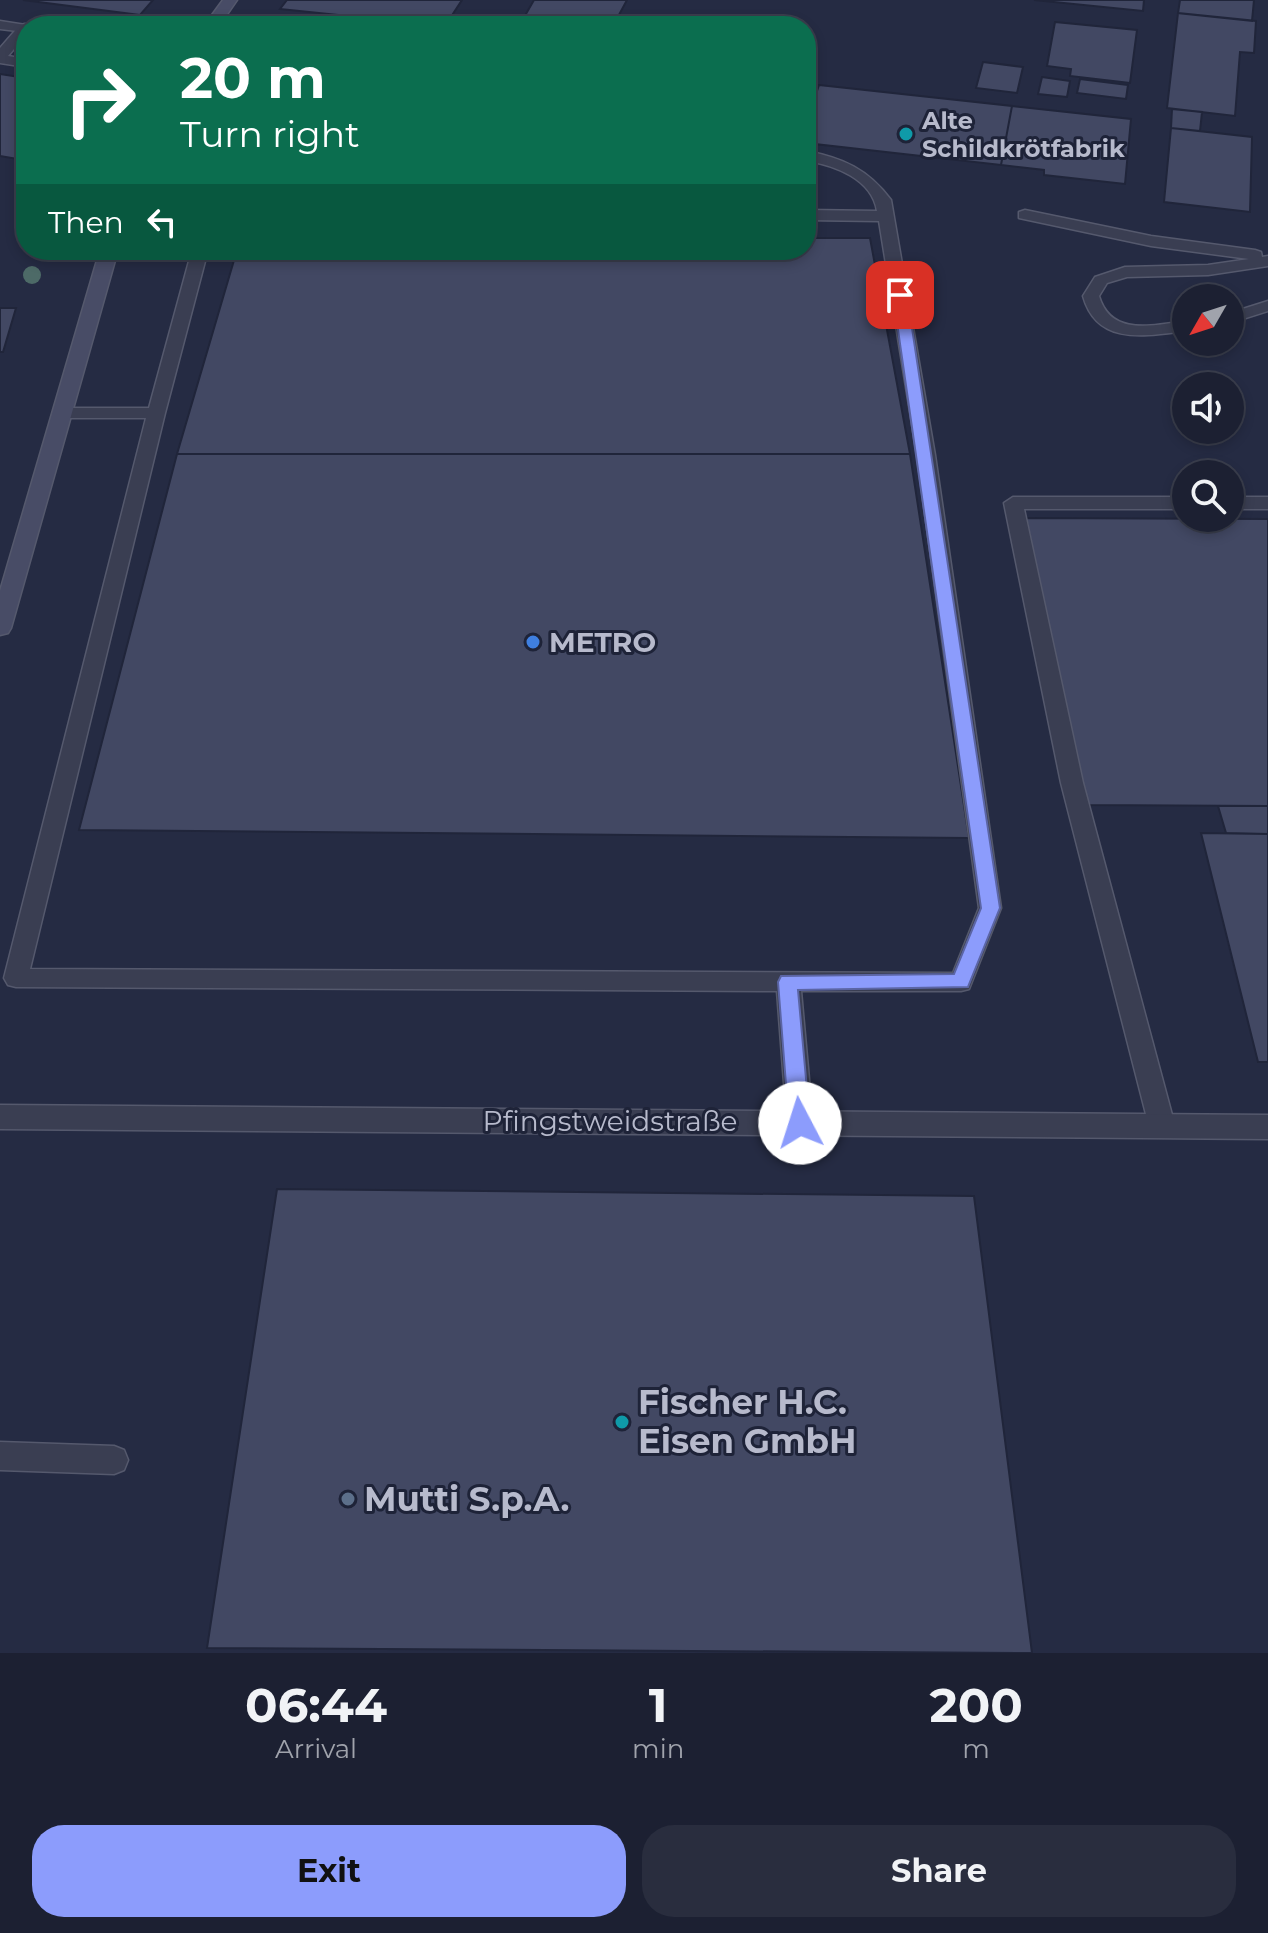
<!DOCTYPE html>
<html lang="en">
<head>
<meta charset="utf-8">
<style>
	body { margin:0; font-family:Montserrat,sans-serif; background:#292d3e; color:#f1f3f6; height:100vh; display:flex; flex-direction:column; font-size:30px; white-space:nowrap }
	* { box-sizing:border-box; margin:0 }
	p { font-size:26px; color:#a0a3ac }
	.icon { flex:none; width:44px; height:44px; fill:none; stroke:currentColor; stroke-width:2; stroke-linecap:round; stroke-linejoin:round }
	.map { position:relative; height:1653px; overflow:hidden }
	.details { display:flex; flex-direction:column; background:#1c2032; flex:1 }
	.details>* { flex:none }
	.banner { position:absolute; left:16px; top:16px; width:800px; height:244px; border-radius:32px; box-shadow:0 4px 12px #0003,0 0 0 2px #3a3e4d; background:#0b6e4f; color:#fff; overflow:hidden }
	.needle { width:52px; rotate:231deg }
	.buttons { position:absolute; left:1172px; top:284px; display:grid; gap:16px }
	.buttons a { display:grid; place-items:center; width:72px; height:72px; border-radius:50%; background:#1c2032; box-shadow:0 4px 12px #0003,0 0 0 2px #3a3e4d; font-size:40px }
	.pin { position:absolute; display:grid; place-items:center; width:68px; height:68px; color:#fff; margin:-34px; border-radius:16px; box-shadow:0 4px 12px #0006 }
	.me { position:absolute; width:88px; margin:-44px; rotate:355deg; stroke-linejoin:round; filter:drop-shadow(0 0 6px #0008) }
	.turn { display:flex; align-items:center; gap:28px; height:168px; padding:0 32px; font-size:36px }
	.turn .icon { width:104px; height:104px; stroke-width:2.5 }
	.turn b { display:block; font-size:56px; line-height:68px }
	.then { display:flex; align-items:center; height:76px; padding:0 32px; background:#0003; gap:16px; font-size:30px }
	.eta { display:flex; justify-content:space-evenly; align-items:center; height:136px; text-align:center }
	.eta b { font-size:48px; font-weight:700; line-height:56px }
	.action { display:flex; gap:16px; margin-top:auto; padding:16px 32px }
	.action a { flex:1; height:92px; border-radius:32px; background:#8c9cfc; color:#111; font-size:32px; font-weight:700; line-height:92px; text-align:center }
	.action a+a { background:#292d3e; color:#f1f3f6 }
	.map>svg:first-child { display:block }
	.building { fill:#424863; stroke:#20253a; stroke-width:2 }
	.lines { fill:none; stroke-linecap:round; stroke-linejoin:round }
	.lane-casing { stroke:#55596d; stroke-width:3 }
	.street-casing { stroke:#55596d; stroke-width:3 }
	.secondary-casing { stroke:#55596d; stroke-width:3 }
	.lane { fill:#3a3e52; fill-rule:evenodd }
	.street { fill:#3a3e52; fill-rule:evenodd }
	.secondary { fill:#484c66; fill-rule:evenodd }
	.tree { fill:#4d6a67 }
	.route { fill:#8c9cfc; stroke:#5b65a4; stroke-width:2 }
	.culture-dot { fill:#0f9aa8; stroke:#1e2338; stroke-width:3 }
	.shop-dot { fill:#3f7fe0; stroke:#1e2338; stroke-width:3 }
	.service-dot { fill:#5c6f8a; stroke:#1e2338; stroke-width:3 }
	.labels { text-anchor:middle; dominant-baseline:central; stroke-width:6; stroke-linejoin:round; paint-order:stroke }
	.far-poi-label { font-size:24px; font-weight:bold; fill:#b7bacc; stroke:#1e2338; text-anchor:start }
	.poi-label { font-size:28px; font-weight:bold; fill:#b7bacc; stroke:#1e2338; text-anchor:start }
	.street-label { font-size:28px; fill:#b7bacc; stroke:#1e2338 }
	.near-poi-label { font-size:34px; font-weight:bold; fill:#b7bacc; stroke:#1e2338; text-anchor:start }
</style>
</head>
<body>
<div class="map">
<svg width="1268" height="1653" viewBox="0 0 1268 1653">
	<rect width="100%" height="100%" fill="#252b43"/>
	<path class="building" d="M23 0H153L140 15Z
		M287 0H462L445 26 280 9Z
		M534 0H627L613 26H519Z
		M1034 0H1144L1143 11Z
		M1180 0H1254L1252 21 1178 13Z
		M1178 13 1256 21 1254 53 1240 52 1235 116 1167 108Z
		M368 19 437 26H363Z
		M1055 22 1137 30 1130 83 1070 76 1071 69 1047 66Z
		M983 62 1023 67 1017 93 976 88Z
		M0 74 26 78V157L23 160 0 156Z
		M1042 77 1070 81 1067 97 1038 94Z
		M1080 79 1128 85 1126 99 1077 93Z
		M819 85 1012 106 1001 165 806 143V124Z
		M1012 106 1131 119 1125 184 1044 175V170L1001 165Z
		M1172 109 1202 112 1200 131 1171 128Z
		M1171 128 1252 137 1250 212 1164 202Z
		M806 238H870L910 454H177L237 250H806Z
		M0 308H16L3 352H0Z
		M177 454H910L969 838 79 830Z
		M1026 518 1268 519V806L1084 805Z
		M1218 806H1268V834L1226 833Z
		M1201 833 1268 834V1062H1258Z
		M277 1189 974 1196 1032 1653 207 1648Z"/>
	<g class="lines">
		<defs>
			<path id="lane" d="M25 24 30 26H26V35L8 56 26 59V67L0 63V48L20 25Z
				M806 151C843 158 868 169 891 200L935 455 1001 908 969 989 961 991H801L813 1123 809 1131 800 1134 791 1131 787 1123 777 991 16 987 8 985 4 978 146 418H62L53 413 62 408H149L192 250H208L165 413 30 969 953 973 979 908 917 455 879 221 806 220V210L877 211C872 179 835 165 806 161Z
				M1025 210 1151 236 1255 250 1261 252 1262 257 1268 256V266L1208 275 1127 277 1107 283 1099 296C1111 337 1153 325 1186 321V331C1145 336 1097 346 1083 296L1095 277 1125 267 1208 265 1249 259 1151 246 1019 218V212Z
				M1268 301V311L1230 323V313Z
				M1013 497H1186V509H1024L1083 783 1175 1126 1171 1134 1162 1137 1153 1134 1149 1126 1061 783 1004 503Z
				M1230 497H1268V509H1230Z
				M0 1442 114 1446 124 1450 128 1460 124 1470 114 1474 0 1470Z"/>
			<path id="street" d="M0 21 32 26H26V32L0 29Z
				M0 1105 1268 1115V1139L0 1129Z"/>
			<path id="secondary" d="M223 0H237L219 26H204Z
				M100 250H118L11 628 8 633 0 635V591Z"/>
		</defs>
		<use href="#lane" class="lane-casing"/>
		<use href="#street" class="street-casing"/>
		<use href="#secondary" class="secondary-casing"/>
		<use href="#lane" class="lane"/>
		<use href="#street" class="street"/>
		<use href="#secondary" class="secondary"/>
	</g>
	<circle class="tree" cx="32" cy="275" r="9"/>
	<path class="route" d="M900 291 907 295 1000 908 968 987 798 990 810 1123 807 1129 800 1132 792 1129 789 1123 778 982 781 976 954 974 981 908 893 295Z"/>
	<g class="culture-dot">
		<circle cx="906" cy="134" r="8"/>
		<circle cx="622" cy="1422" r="8"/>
	</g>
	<circle class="shop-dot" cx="533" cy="642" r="8"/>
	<circle class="service-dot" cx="348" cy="1499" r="8"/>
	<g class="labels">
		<g class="far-poi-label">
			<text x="922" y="120">Alte<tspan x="922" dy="28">Schildkrötfabrik</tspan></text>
		</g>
		<g class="poi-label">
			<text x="549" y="642">METRO</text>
		</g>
		<g class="street-label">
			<text x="610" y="1121">Pfingstweidstraße</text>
		</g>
		<g class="near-poi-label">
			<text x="638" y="1402">Fischer H.C.<tspan x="638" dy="39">Eisen GmbH</tspan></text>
			<text x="364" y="1499">Mutti S.p.A.</text>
		</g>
	</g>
</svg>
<div class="buttons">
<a><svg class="needle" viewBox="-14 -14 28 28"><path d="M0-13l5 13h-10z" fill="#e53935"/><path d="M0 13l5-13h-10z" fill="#a0a3ac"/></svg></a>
<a><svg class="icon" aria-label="sound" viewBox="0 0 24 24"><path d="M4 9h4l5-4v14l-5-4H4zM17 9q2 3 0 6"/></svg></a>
<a><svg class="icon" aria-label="search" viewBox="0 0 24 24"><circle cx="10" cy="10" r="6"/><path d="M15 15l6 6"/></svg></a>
</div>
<div class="pin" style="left:900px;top:295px;background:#d93025"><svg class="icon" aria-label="arrive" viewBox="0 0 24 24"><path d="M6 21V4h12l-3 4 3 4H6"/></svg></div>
<svg class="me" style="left:800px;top:1123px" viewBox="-20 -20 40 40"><circle r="19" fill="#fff"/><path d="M0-13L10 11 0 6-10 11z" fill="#8c9cfc"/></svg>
<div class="banner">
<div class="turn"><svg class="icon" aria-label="right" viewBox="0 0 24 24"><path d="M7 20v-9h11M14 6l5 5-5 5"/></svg><div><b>20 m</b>Turn right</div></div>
<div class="then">Then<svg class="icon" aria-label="left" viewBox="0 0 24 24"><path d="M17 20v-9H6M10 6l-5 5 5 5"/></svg></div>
</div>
</div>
<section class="details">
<div class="eta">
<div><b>06:44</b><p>Arrival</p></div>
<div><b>1</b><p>min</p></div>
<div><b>200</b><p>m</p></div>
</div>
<div class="action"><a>Exit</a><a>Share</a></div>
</section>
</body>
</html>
